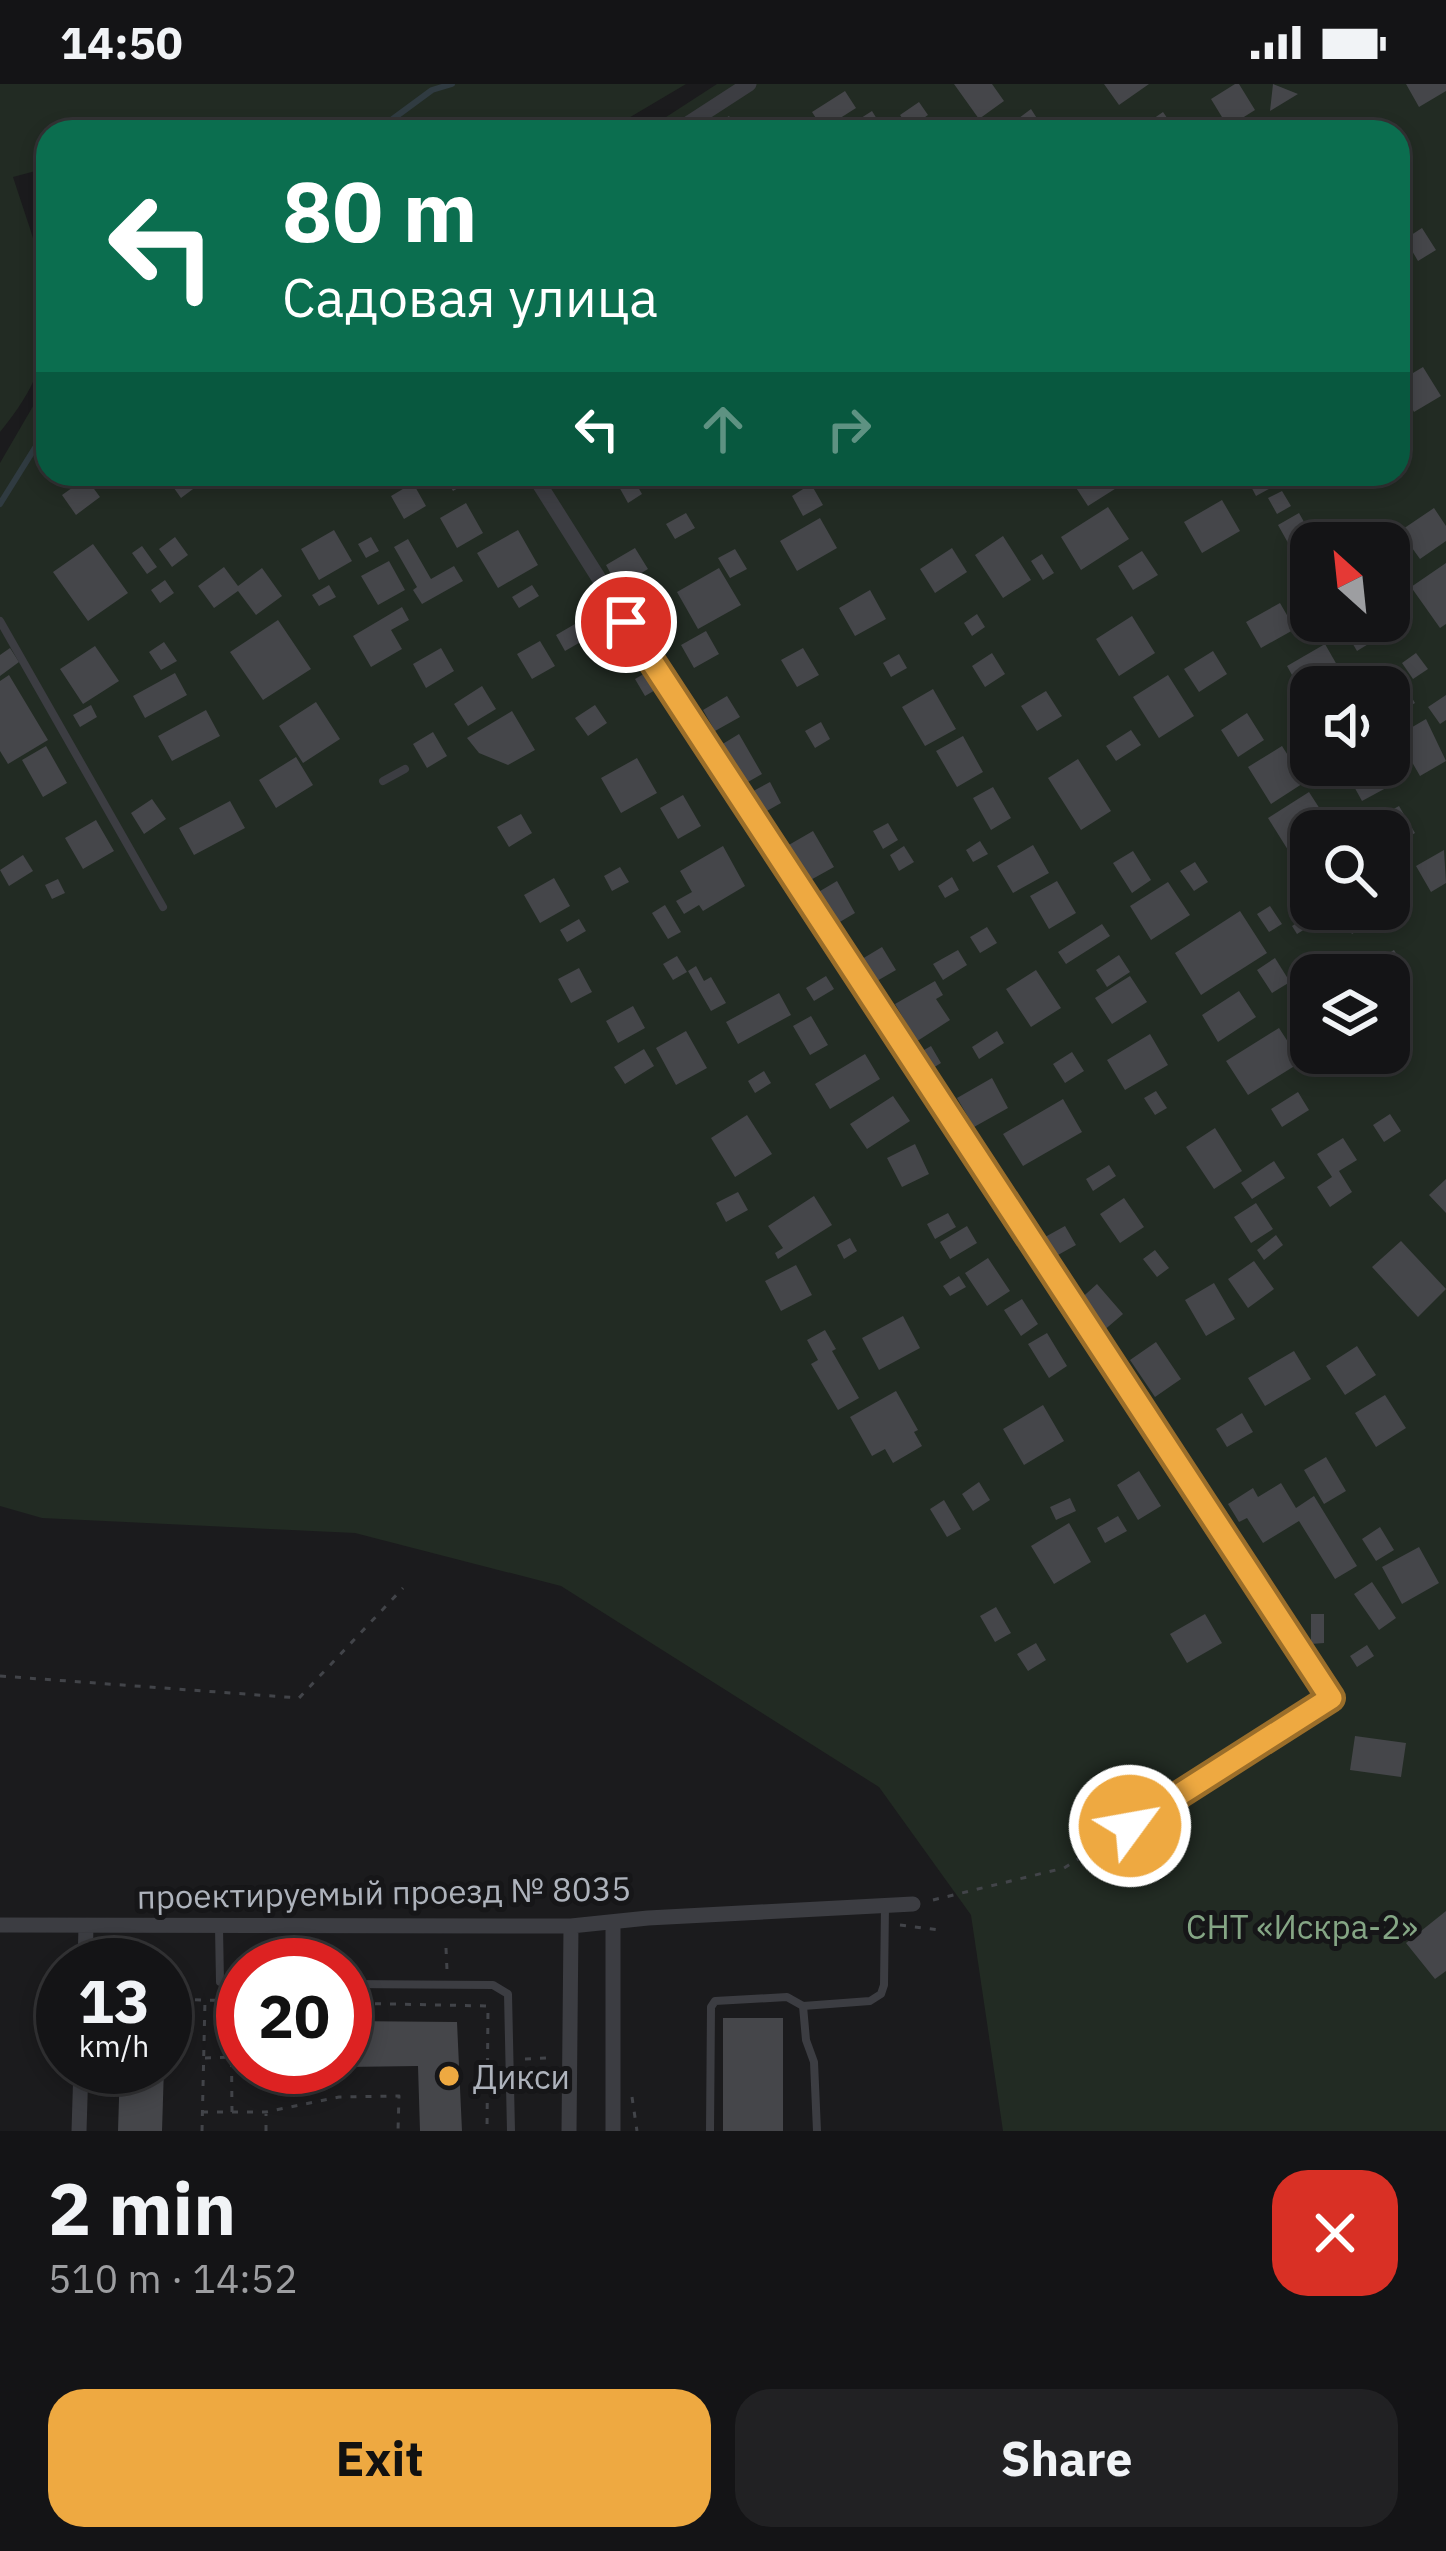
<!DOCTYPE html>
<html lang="en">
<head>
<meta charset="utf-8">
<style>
	body { margin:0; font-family:"IBM Plex Sans",sans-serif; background:#212123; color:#f1f3f6; height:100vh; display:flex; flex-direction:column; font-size:45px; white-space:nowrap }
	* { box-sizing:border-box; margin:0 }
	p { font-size:39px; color:#9d9ea1 }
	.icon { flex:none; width:66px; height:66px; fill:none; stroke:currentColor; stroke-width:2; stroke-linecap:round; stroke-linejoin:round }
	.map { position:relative; height:2047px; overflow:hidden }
	.drawer { display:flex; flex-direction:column; background:#141416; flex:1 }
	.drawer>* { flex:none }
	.banner { position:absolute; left:36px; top:36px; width:1374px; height:366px; border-radius:36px; box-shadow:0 6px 18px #0003,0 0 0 3px #333335; background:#0b6e4f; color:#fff; overflow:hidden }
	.needle { width:78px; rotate:333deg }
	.controls { position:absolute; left:1290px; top:438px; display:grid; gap:24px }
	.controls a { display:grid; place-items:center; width:120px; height:120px; border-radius:24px; background:#141416; box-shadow:0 6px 18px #0003,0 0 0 3px #333335; font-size:60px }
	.speed { position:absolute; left:36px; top:1854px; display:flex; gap:24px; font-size:60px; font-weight:700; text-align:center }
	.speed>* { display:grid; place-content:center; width:156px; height:156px; border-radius:50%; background:#141416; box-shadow:0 6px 18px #0003,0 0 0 3px #333335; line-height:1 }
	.speed small { font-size:30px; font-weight:400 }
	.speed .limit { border:18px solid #d22; background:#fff; color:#111 }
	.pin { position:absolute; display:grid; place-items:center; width:102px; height:102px; color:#fff; margin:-51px; border:6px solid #fff; border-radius:50%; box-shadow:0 3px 12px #0007 }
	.me { position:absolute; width:132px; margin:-66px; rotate:58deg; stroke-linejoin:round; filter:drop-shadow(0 0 9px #0008) }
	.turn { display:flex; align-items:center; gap:42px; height:252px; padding:0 48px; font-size:54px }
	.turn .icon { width:156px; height:156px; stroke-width:2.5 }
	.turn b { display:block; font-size:84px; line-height:102px }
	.lanes { display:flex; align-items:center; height:114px; padding:0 48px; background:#0003; justify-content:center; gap:60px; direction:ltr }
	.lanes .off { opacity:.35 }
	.round { display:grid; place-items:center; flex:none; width:126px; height:126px; border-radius:36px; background:#212123 }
	.headline { display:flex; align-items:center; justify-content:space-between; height:204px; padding:0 48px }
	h1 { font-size:72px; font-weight:800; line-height:90px }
	.button { display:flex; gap:24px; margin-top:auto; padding:24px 48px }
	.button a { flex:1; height:138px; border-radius:36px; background:#eea941; color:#111; font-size:48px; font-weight:800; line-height:138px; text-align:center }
	.button a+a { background:#212123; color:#f1f3f6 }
	.status { display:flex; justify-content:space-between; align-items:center; height:84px; padding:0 60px; background:#141416; direction:ltr }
	.status svg { height:33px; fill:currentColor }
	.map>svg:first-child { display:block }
	.green { fill:#222b23; fill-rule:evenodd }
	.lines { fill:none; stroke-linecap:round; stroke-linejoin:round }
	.stream { stroke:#303b41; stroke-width:6 }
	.building { fill:#45464a }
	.path { stroke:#424449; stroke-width:3; stroke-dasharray:6 9; stroke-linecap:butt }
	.lane { stroke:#3c3d42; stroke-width:8 }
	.street { stroke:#3c3d42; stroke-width:15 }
	.route-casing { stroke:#9b6e2a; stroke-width:30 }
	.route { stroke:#eea941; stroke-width:21 }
	.poi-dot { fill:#eea941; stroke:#161618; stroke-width:4.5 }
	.labels { text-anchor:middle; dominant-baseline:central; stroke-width:10; stroke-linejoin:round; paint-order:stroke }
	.street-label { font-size:33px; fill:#aeb3bc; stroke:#161618 }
	.park-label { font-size:33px; fill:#85a685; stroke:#161618 }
	.poi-label { font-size:33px; fill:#aeb3bc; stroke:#161618; text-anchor:start }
</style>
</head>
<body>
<div class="status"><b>14:50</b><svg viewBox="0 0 49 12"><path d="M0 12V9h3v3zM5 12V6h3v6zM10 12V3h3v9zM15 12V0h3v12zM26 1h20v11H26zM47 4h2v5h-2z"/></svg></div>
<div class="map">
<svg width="1446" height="2047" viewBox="0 0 1446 2047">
	<rect width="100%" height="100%" fill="#1b1b1d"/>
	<path class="green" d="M0 0H686L605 48H48V98L43 85 13 93C46 195 77 256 0 348Z
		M717 0H1446V2047H1003L971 1831 879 1703 561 1502 355 1449 42 1434 0 1422V379L36 317 48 308V390H1398V48H643ZM1311 459H1389V537H1311ZM1311 603H1389V681H1311ZM1311 747H1389V825H1311ZM1311 891H1389V969H1311Z"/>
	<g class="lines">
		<path class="stream" d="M375 48 432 6 452 0
			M0 420 48 343"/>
	</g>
	<path class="building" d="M954 0H992L1004 17 979 35Z
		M1104 0H1149L1119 21Z
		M1235 0H1239L1255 26 1228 43 1211 15Z
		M1273 0 1298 10 1270 27Z
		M1406 0H1446V7L1419 23Z
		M845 7 856 24 823 45 812 28Z
		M919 18 928 31 909 44 900 31Z
		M1031 25 1040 39 1027 48H1017L1011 40Z
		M872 27 885 48H839Z
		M1163 28 1177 48H1134Z
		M729 32 739 48H703Z
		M1422 144 1436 166 1418 177 1405 155Z
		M1423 283 1441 312 1414 328 1398 298Z
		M164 390H201L205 396 181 414Z
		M443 390H482L453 407Z
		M1067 390H1109L1118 403 1088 422Z
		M1251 390H1272L1278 400 1256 412 1246 393Z
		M632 393 642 410 628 419 618 401Z
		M86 394 100 413 76 431 62 411Z
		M413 399 426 422 404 435 391 412Z
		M811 400 823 421 803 432 792 412Z
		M1282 407 1291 422 1277 430 1268 414Z
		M1222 416 1240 447 1202 469 1184 438Z
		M466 419 483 449 457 464 440 434Z
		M1108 423 1129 455 1081 486 1061 453Z
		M1434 424 1446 442V457L1420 475 1400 447Z
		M686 429 695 444 675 455 666 440Z
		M1299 429 1313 454 1292 466 1278 441Z
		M820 434 837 464 797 487 780 457Z
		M334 446 352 477 319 496 301 465Z
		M518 446 538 481 498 504 477 469Z
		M1003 452 1031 496 1003 514 975 471Z
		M175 453 188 471 172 483 159 465Z
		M371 453 379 467 366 474 358 460Z
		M408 455 431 495 454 482 463 497 422 520 413 506 417 503 394 463Z
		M93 460 128 509 88 537 53 488Z
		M142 462 157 483 147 490 132 469Z
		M635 464 648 485 618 503 606 481Z
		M952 464 967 488 935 509 920 485Z
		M735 465 747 485 730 494 718 474Z
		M1142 467 1158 491 1133 506 1118 482Z
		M1042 470 1054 489 1043 496 1031 477Z
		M389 477 405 506 378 521 361 492Z
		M1446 479V540L1440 544 1411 503Z
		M224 483 238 502 262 484 282 512 256 531 238 507 214 524 198 502Z
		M719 484 741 521 698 545 677 508Z
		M165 496 174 509 160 519 151 506Z
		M329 501 336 513 319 522 312 511Z
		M532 501 539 512 519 524 512 513Z
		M870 506 886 535 855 552 839 524Z
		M1280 519 1295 545 1261 564 1246 538Z
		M402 523 409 536 391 546 402 565 371 583 353 552Z
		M977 530 985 543 972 552 964 539Z
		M1132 532 1155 569 1119 592 1096 555Z
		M278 536 311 585 263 616 230 568Z
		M1358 537H1368L1378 554 1357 567 1344 545Z
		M575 540 584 556 565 567 556 551Z
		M706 547 719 570 694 584 681 561Z
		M540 557 555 582 532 595 517 570Z
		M164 558 177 577 161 586 149 568Z
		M1325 560 1345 595 1332 603 1327 595 1302 609 1287 582Z
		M95 562 119 597 83 620 60 585Z
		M10 564 19 578 0 592V571Z
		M441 564 454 587 426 604 413 580Z
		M803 564 819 591 797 603 781 576Z
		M1213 567 1227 590 1199 608 1184 585Z
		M992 569 1005 590 985 603 972 582Z
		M1416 569 1428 585 1413 595 1402 579Z
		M899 570 907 584 891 593 883 579Z
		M1395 585 1415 619 1391 633 1389 603H1374L1372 598Z
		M647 588 657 605 645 612 635 595Z
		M175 589 187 611 145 634 133 612Z
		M9 591 48 656 8 680 0 667V597Z
		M1168 591 1194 632 1159 654 1133 613Z
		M482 602 496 625 468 642 454 620Z
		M933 605 956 645 925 662 902 623Z
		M1046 607 1062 632 1037 647 1021 622Z
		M1446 611V636L1440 640 1428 623Z
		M727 612 740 633 715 647 703 626Z
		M316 618 340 655 303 679 279 642Z
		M91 621 97 633 80 643 73 631Z
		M595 621 607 639 588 652 575 634Z
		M206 626 220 652 172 677 158 652Z
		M512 627 535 666 508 681 479 669 467 654Z
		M1247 629 1264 656 1238 673 1221 646Z
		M1426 635 1446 677 1420 692 1397 652Z
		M821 638 830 655 815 664 805 647Z
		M1131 646 1141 661 1116 677 1106 662Z
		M433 648 447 672 427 684 413 660Z
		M739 650 762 690 739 703 716 664Z
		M963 652 983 688 957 703 936 667Z
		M46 662 67 699 43 713 22 676Z
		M1282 662 1305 698 1271 720 1248 683Z
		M296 673 313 701 276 724 259 696Z
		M637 674 657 709 621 729 601 694Z
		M1078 675 1111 727 1081 746 1048 694Z
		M1374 684 1386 704 1362 717 1351 697Z
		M770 698 781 719 758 732 746 711Z
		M993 703 1011 734 991 746 973 714Z
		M1309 708 1329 739 1311 747 1288 766 1268 734Z
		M683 711 701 742 678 755 660 724Z
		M152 715 166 735 144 750 131 729Z
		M230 717 245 744 194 771 179 744Z
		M1399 722 1415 749 1389 764V747H1380L1374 736Z
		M521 730 532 749 509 763 497 743Z
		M96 736 114 767 83 785 65 754Z
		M888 739 898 756 883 765 873 747Z
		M813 747 834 783 807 798 787 762Z
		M980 757 988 770 973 778 966 766Z
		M1033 761 1049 789 1013 809 997 782Z
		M723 762 745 802 703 827 699 821 684 830 676 817 692 808 680 787Z
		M904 762 914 778 899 787 890 771Z
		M1444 766 1446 799 1431 808 1416 782Z
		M1133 767 1151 796 1132 809 1113 779Z
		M23 771 33 787 9 802 0 786Z
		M1195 778 1208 798 1194 807 1180 787Z
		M620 783 629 798 612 807 604 792Z
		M952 793 959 806 945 814 938 802Z
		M554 794 570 822 540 839 524 811Z
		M58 795 65 809 52 815 45 801Z
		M837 797 855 829 828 845 810 813Z
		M1057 797 1076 829 1049 845 1030 812Z
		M1168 798 1190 831 1151 856 1130 822Z
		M665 821 681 848 668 855 652 829Z
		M1270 822 1282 840 1269 848 1257 830Z
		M1345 825H1378L1382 831 1352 850 1339 829Z
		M1240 827 1267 869 1201 911 1175 869Z
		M1312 829 1318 837 1297 850 1292 842Z
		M579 835 586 847 567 858 560 846Z
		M1102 840 1110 852 1066 880 1058 868Z
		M987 843 997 859 980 869 970 853Z
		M882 863 896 886 870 901 857 878Z
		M958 866 967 881 943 896 933 880Z
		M1394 866 1411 894 1389 908V891H1364L1361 886Z
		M1119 871 1130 888 1107 903 1096 886Z
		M677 872 687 888 673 896 663 880Z
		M1275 874 1290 898 1272 909 1257 886Z
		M696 882 704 897 711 893 726 919 711 927 688 887Z
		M579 884 592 908 571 919 558 895Z
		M1036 886 1061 924 1031 943 1006 905Z
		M826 892 834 905 814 917 806 904Z
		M1130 892 1147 918 1112 940 1095 914Z
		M935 897 943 911 936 915 950 936 908 963 899 948 908 942 895 920Z
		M1239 907 1256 933 1218 958 1202 931Z
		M779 909 791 931 738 960 726 938Z
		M633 922 645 944 618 959 606 937Z
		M811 932 828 961 810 971 793 942Z
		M1279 944 1301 978 1248 1011 1226 977Z
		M686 947 707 984 676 1001 656 964Z
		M997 947 1004 959 979 975 972 963Z
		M1398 948 1411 968 1397 977 1389 965V953Z
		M1150 950 1168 981 1125 1006 1107 976Z
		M931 962 941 979 928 987 917 970Z
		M644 965 654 982 625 1000 614 983Z
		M1072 968 1084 987 1065 999 1053 980Z
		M865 970 880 995 830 1025 815 1000Z
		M764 987 771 999 755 1009 748 997Z
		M992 994 1008 1024 974 1043 957 1014Z
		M1156 1007 1167 1024 1155 1031 1144 1014Z
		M1298 1008 1309 1026 1282 1043 1271 1025Z
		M893 1012 910 1037 867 1065 850 1040Z
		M1063 1015 1082 1048 1023 1082 1003 1050Z
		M1390 1030 1401 1047 1384 1058 1373 1041Z
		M747 1031 772 1070 735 1093 711 1054Z
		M1215 1044 1242 1087 1214 1105 1186 1063Z
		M1343 1054 1357 1076 1339 1087 1352 1108 1330 1123 1317 1103 1332 1093 1317 1070Z
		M915 1060 929 1090 902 1103 887 1074Z
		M1274 1077 1285 1094 1252 1115 1241 1099Z
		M1109 1081 1116 1092 1093 1107 1086 1095Z
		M1446 1095V1129L1429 1111Z
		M738 1108 748 1126 726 1138 716 1119Z
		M814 1112 832 1141 778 1175 775 1169 783 1164 768 1142Z
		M1124 1114 1144 1143 1120 1159 1100 1130Z
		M1256 1119 1273 1145 1251 1159 1234 1133Z
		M948 1129 956 1143 935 1155 927 1140Z
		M967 1142 977 1159 950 1175 940 1158Z
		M1065 1142 1076 1161 1047 1177 1036 1158Z
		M1276 1151 1283 1161 1264 1176 1257 1166Z
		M850 1154 857 1167 844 1175 837 1161Z
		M1401 1157 1446 1205 1418 1233 1372 1183Z
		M1155 1166 1169 1184 1157 1193 1143 1175Z
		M988 1174 1010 1207 987 1222 965 1189Z
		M1254 1177 1274 1205 1248 1224 1228 1195Z
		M796 1181 812 1211 781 1227 765 1197Z
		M959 1192 966 1203 950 1212 943 1202Z
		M1214 1199 1235 1235 1206 1252 1185 1216Z
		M1097 1200 1123 1230 1102 1248 1077 1218Z
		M1022 1215 1038 1240 1021 1252 1004 1226Z
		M903 1232 920 1264 879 1286 862 1254Z
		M825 1246 836 1265 832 1267 859 1314 838 1326 811 1280 818 1276 807 1256Z
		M1047 1249 1067 1282 1049 1294 1028 1260Z
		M1156 1258 1181 1295 1155 1313 1130 1276Z
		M1357 1262 1376 1291 1345 1311 1326 1282Z
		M1294 1267 1311 1295 1265 1322 1248 1294Z
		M896 1307 918 1346 914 1348 922 1362 893 1379 885 1365 872 1372 850 1333Z
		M1385 1311 1406 1344 1376 1363 1355 1329Z
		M1043 1321 1064 1357 1024 1381 1003 1345Z
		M1242 1329 1253 1348 1227 1363 1216 1345Z
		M1326 1373 1346 1407 1324 1420 1304 1386Z
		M1139 1387 1161 1422 1138 1436 1117 1401Z
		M979 1398 990 1416 973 1427 962 1410Z
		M1281 1399 1296 1424 1314 1412 1357 1482 1335 1495 1299 1437 1263 1459 1247 1434 1239 1438 1228 1420 1253 1404 1258 1413Z
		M1070 1414 1076 1427 1056 1436 1050 1423Z
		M944 1416 961 1445 947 1453 930 1425Z
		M1118 1432 1127 1447 1105 1459 1097 1444Z
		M1069 1439 1091 1478 1054 1500 1031 1462Z
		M1380 1443 1394 1466 1376 1477 1362 1455Z
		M1419 1463 1439 1499 1402 1520 1382 1483Z
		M1372 1498 1396 1534 1379 1546 1354 1510Z
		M996 1523 1011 1549 995 1558 980 1532Z
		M1205 1530 1222 1559 1187 1579 1170 1550Z
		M1311 1530H1324V1559L1311 1560Z
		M1036 1559 1046 1576 1028 1587 1017 1570Z
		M1367 1561 1374 1572 1357 1583 1350 1572Z
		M1355 1652 1406 1659 1401 1693 1350 1686Z
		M1446 1827V1887L1435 1895 1406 1859Z
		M723 1934H783V2047H723Z
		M345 1937 457 1938 462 2047H420L418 1982 345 1983Z
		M120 1983H164L162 2047H118Z"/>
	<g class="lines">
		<path class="path" d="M0 1592 299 1614 403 1504
			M933 1816 1064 1784 1119 1749
			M900 1841 939 1846
			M446 1864 447 1886
			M165 1915 243 1917
			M231 1917 232 2028
			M345 1919 488 1922 487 2047
			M205 1974 232 1973
			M525 1975 547 1974
			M632 2013 637 2047
			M202 2028H266L339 2013 399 2012 398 2047
			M202 2047 205 1916
			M266 2047V2030"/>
		<path class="lane" d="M0 537 163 823
			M383 697 405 685
			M1130 1741 1330 1615
			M219 1844 220 1898 243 1899
			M345 1900 493 1901 508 1910 511 2047
			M803 1922 806 1956 814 1978 817 2047
			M710 2047 711 1923 715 1917 787 1913 803 1922 870 1917 881 1910 884 1901 885 1822"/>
		<path class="street" d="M675 48 749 0
			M533 390 673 612 1331 1614
			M613 1840V2047
			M0 1841 571 1842 648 1834 913 1820
			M85 1881 86 1842
			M79 2047 81 1983
			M569 2047 571 1842"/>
	</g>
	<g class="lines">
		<defs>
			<path id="route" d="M626 538 1331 1614 1130 1742"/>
		</defs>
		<use href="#route" class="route-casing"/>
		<use href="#route" class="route"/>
	</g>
	<circle class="poi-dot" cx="449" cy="1992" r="12"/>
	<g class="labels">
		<g class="street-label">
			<text transform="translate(384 1808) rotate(-1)">проектируемый проезд № 8035</text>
		</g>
		<g class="park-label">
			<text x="1302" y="1842">СНТ «Искра-2»</text>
		</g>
		<g class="poi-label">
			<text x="473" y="1992">Дикси</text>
		</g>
	</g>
</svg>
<div class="controls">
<a><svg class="needle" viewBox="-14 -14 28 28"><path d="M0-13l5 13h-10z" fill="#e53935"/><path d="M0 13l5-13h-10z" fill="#9d9ea1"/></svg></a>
<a><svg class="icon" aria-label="sound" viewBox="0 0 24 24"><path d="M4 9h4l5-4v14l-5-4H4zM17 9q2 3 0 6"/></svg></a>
<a><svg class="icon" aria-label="search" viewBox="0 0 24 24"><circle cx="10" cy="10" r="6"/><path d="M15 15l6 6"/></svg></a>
<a><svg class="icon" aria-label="layers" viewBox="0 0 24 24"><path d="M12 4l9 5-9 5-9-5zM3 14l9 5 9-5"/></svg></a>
</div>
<div class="speed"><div>13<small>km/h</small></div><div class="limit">20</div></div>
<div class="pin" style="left:626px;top:538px;background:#d93025"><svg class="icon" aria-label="arrive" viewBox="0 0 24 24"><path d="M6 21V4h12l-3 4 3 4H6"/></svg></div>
<svg class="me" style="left:1130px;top:1742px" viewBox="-20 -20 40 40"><circle r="17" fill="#eea941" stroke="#fff" stroke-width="3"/><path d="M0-11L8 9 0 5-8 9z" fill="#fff"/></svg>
<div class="banner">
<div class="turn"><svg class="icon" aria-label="left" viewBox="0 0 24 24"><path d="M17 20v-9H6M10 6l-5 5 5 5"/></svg><div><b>80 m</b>Садовая улица</div></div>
<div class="lanes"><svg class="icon" aria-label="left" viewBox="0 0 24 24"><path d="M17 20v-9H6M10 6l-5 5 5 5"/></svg><svg class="icon off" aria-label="ahead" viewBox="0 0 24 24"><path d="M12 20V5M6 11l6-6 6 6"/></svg><svg class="icon off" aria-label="right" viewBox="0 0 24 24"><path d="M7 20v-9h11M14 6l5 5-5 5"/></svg></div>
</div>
</div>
<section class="drawer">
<div class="headline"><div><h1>2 min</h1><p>510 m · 14:52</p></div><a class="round" style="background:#d93025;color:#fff"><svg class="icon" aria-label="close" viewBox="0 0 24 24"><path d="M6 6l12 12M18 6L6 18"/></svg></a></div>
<div class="button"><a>Exit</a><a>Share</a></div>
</section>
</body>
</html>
